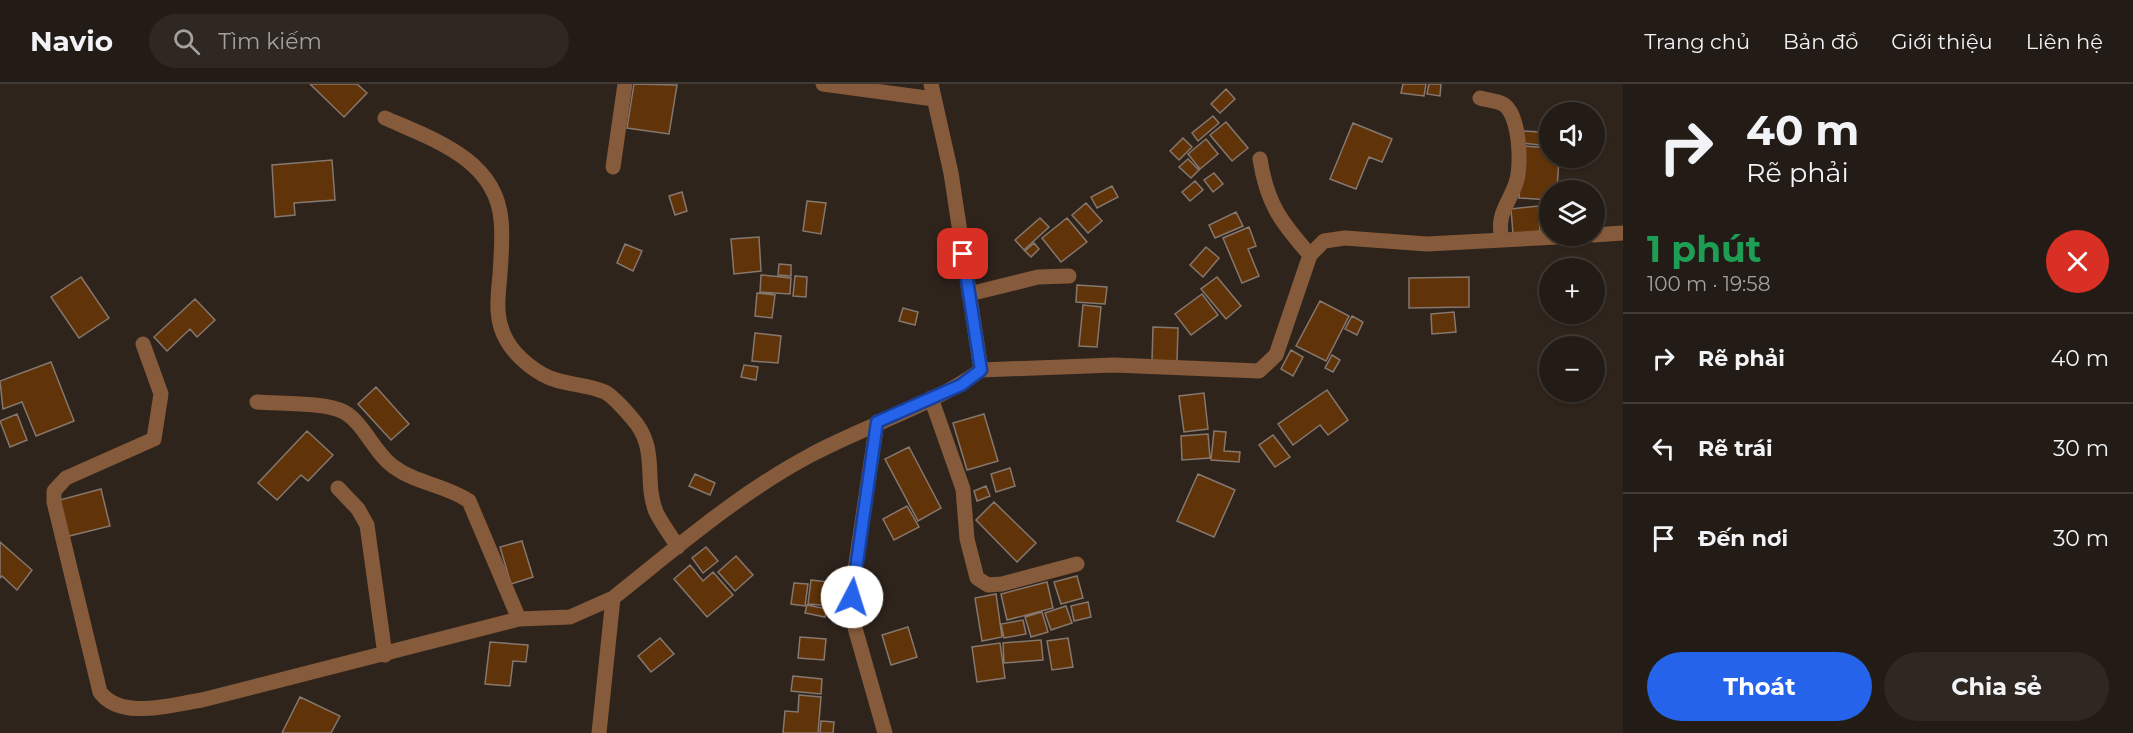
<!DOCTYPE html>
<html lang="vi">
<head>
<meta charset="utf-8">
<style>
	body { margin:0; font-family:Montserrat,sans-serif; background:#2f2822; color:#f1f3f6; height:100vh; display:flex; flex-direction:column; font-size:22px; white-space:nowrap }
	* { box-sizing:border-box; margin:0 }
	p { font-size:20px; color:#a3a1a0 }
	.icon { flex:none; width:33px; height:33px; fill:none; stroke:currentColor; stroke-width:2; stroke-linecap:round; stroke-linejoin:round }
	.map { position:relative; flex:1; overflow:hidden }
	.side { display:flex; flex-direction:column; background:#231b15; width:510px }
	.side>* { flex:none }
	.banner { background:#231b15; color:#f1f3f6; overflow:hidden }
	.controls { position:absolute; left:1539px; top:18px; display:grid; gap:12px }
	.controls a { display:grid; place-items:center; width:66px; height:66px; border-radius:50%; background:#231b15; box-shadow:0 2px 4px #0004,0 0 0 2px #403934; font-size:30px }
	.pin { position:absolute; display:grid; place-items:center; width:51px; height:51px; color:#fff; margin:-26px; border-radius:12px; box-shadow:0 3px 9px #0006 }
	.me { position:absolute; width:66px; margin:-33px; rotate:5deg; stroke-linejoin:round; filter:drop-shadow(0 0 4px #0008) }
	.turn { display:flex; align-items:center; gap:21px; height:126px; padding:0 24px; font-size:27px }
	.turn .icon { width:78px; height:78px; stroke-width:2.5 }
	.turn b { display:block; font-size:42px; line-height:51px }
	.round { display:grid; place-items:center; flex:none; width:63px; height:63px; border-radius:32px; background:#2f2822 }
	.head { display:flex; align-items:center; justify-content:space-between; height:102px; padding:0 24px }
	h1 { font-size:36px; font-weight:700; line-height:45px; color:#1e9e55 }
	.button { display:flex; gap:12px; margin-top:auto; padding:12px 24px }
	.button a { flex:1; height:69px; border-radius:36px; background:#2563eb; color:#fff; font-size:24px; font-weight:700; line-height:69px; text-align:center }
	.button a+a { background:#2f2822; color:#f1f3f6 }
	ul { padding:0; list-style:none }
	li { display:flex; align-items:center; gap:18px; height:90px; padding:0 24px; border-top:2px solid #403934 }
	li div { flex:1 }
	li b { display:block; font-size:22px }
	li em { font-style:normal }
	header { display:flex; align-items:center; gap:36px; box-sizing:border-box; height:84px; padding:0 30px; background:#231b15; border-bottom:2px solid #403934 }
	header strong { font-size:28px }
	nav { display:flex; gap:33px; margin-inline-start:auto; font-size:21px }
	.search { width:420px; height:54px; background:#2f2822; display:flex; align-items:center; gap:15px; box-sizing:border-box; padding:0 21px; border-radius:33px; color:#a3a1a0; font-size:22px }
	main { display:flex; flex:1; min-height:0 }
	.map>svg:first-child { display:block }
	.building { fill:#603309; stroke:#85776d; stroke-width:1.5 }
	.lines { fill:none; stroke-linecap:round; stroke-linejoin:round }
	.street { stroke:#865b3b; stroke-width:15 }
	.route-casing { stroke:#184099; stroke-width:15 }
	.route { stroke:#2563eb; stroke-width:10 }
</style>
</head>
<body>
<header>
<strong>Navio</strong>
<div class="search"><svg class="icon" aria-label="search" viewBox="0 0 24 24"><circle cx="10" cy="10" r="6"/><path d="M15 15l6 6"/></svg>Tìm kiếm</div>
<nav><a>Trang chủ</a><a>Bản đồ</a><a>Giới thiệu</a><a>Liên hệ</a></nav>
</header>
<main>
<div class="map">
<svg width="1623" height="649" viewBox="0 0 1623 649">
	<rect width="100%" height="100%" fill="#2f241c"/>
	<path class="building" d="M310 0H357L367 9 344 33Z
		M634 0 677 1 669 50 627 44Z
		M1403 0H1426L1424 12 1401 9Z
		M1429 0H1441L1440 12 1427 10Z
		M1226 5 1235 15 1220 29 1211 20Z
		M1213 32 1219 39 1198 57 1192 49Z
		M1226 38 1248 64 1232 77 1210 51Z
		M1353 39 1392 55 1382 78 1369 73 1356 105 1330 95Z
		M1523 47 1541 48 1540 61 1522 59Z
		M1183 54 1192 63 1179 76 1170 67Z
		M1206 55 1218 70 1200 85 1188 70Z
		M1523 62 1550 64V74H1559L1557 106H1550V116L1519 114Z
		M1188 75 1199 86 1191 94 1179 83Z
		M332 76 335 116 294 119 295 131 275 133 272 81Z
		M1214 89 1223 100 1213 108 1204 96Z
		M1195 97 1203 106 1190 117 1182 108Z
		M1112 102 1118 113 1097 124 1091 113Z
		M682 108 687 127 675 131 669 112Z
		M807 117 826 119 821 150 803 147Z
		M1086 119 1102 137 1088 149 1072 131Z
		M1545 119H1550V144H1545Z
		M1538 122 1540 147 1513 150 1511 125Z
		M1236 128 1243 142 1215 154 1209 141Z
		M1040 134 1049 143 1024 166 1015 156Z
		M1067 134 1087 158 1061 178 1042 154Z
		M1249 143 1256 162 1248 165 1259 192 1242 199 1223 154Z
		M759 153 761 187 734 190 731 155Z
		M1034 159 1039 165 1031 173 1025 167Z
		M625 160 642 167 633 187 617 179Z
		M1206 163 1219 174 1203 193 1190 181Z
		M779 180 791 181V192L778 191Z
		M761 191 791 194 790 210 760 208Z
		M795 192 807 193 806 213 793 212Z
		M81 193 109 234 79 254 51 213Z
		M1217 193 1241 222 1226 235 1201 205Z
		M1469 193V223L1409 224V194Z
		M1077 201 1107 203 1105 220 1076 218Z
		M757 209 775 211 772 234 755 232Z
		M1202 210 1218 231 1191 251 1175 230Z
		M195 215 215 236 197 253 190 245 167 267 154 253Z
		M1320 217 1349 232 1326 277 1296 262Z
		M1083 221 1101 223 1097 263 1079 262Z
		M903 224 918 228 915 241 899 237Z
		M1454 228 1456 248 1432 250 1431 230Z
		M1352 232 1363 238 1357 251 1345 245Z
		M1153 243 1178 244 1177 278 1152 277Z
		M755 249 781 252 778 279 752 277Z
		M1291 266 1303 273 1293 292 1281 285Z
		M1332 271 1340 276 1333 288 1325 284Z
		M51 278 74 337 36 352 22 318 3 325 0 297Z
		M744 281 758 283 756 296 741 293Z
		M376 303 409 340 391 356 358 320Z
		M1327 306 1348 336 1328 351 1320 341 1293 361 1278 340Z
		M1204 309 1208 345 1184 348 1179 312Z
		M17 330 27 356 10 363 0 337Z
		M984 330 998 377 967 386 953 339Z
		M307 347 333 371 308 397 301 391 277 416 258 399Z
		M1214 347 1226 348 1224 367 1240 368 1239 378 1211 376Z
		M1208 350 1210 374 1182 376 1181 352Z
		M1273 351 1290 373 1275 383 1259 361Z
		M909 363 941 424 918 437 885 375Z
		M1010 384 1015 402 996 408 991 390Z
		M695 390 715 399 710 411 689 402Z
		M1198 390 1235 406 1214 453 1177 437Z
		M986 402 990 412 977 417 974 407Z
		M101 405 110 442 65 453 56 417Z
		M994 418 1036 459 1017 478 976 436Z
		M907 422 919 443 894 456 883 435Z
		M522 457 533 493 511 500 500 463Z
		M0 458 32 486 17 506 2 492 0 494Z
		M706 463 718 477 703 489 692 474Z
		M736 472 753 491 735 507 718 488Z
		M690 481 703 497 713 488 733 511 707 533 674 495Z
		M1077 492 1083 514 1061 520 1054 498Z
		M811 496 837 499 834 522 808 520Z
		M1047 498 1053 524 1007 536 1001 510Z
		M794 499 808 500 805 522 791 520Z
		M996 510 1002 553 982 557 975 514Z
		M1088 518 1091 533 1074 537 1071 522Z
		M807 521 827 525 825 533 805 529Z
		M1066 522 1072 539 1051 546 1045 529Z
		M1042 528 1048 548 1031 553 1025 533Z
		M1023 536 1026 550 1004 554 1001 540Z
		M908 543 917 573 891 581 882 551Z
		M800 553 826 555 824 576 798 574Z
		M660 554 674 570 651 588 638 572Z
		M1068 554 1073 583 1052 586 1047 557Z
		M1041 556 1043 576 1004 579 1003 559Z
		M490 558 528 561 526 578 513 577 510 602 485 600Z
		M1000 559 1005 594 977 598 972 563Z
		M793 592 822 595 821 610 791 607Z
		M799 611 821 613 818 649H783L785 627 798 628Z
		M300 613 340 632 331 649H282Z
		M821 637 834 638 833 649H820Z"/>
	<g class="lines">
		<path class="street" d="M823 0 934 15
			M1480 14C1487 16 1497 17 1503 20 1520 30 1522 82 1516 99 1508 122 1496 130 1502 156
			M385 34C432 55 496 75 501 136 503 153 501 173 500 190 498 214 494 235 507 257 516 273 538 291 556 296 572 301 589 301 605 308 614 313 624 325 631 333 660 364 643 396 656 428 662 440 671 452 678 463
			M1260 75C1267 120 1281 138 1310 171
			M613 83 625 0
			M1594 151 1623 149
			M969 210 1038 193 1069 192
			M143 260 161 310 154 355 66 394 54 407V418L100 608C121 637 173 620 202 616L519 535 570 533 613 514
			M981 286 1114 281 1259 287 1276 271 1310 171 1324 157 1345 154 1427 160 1578 152
			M931 314 963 405 967 455 977 494 988 501 1002 500 1077 480
			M257 318C279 320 325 318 344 328 363 338 375 370 394 383 417 400 446 401 469 417L519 535
			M877 338 851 513 855 544 885 649
			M338 404 358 425 367 441 385 571
			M599 649 613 514C676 464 738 410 809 372 864 342 932 322 981 286L951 89 931 0"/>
	</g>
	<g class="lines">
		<defs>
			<path id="route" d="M852 513 877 338 961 301 981 286 963 170"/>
		</defs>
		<use href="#route" class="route-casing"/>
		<use href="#route" class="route"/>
	</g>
</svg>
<div class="controls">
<a><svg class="icon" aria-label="sound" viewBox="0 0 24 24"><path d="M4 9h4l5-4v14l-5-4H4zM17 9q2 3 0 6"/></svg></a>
<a><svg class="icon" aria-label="layers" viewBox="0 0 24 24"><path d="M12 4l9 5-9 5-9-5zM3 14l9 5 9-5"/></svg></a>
<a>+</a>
<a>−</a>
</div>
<div class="pin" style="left:963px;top:170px;background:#d93025"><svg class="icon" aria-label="arrive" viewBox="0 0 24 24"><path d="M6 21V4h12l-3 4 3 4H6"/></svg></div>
<svg class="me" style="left:852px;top:513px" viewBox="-20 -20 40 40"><circle r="19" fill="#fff"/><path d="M0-13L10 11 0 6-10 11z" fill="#2563eb"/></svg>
</div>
<section class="side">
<div class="banner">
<div class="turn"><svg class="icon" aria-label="right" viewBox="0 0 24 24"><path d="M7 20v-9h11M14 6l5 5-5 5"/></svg><div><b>40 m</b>Rẽ phải</div></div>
</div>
<div class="head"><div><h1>1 phút</h1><p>100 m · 19:58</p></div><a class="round" style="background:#d93025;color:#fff"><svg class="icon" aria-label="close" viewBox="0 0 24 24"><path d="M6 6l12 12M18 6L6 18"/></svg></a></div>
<ul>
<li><svg class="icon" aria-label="right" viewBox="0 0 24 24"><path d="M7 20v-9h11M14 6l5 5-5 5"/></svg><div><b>Rẽ phải</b></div><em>40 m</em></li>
<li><svg class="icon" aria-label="left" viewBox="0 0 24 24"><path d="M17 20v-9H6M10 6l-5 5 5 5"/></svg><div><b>Rẽ trái</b></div><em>30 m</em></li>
<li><svg class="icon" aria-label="arrive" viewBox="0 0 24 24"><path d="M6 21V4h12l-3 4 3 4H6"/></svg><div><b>Đến nơi</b></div><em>30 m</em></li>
</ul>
<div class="button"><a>Thoát</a><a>Chia sẻ</a></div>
</section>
</main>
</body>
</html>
